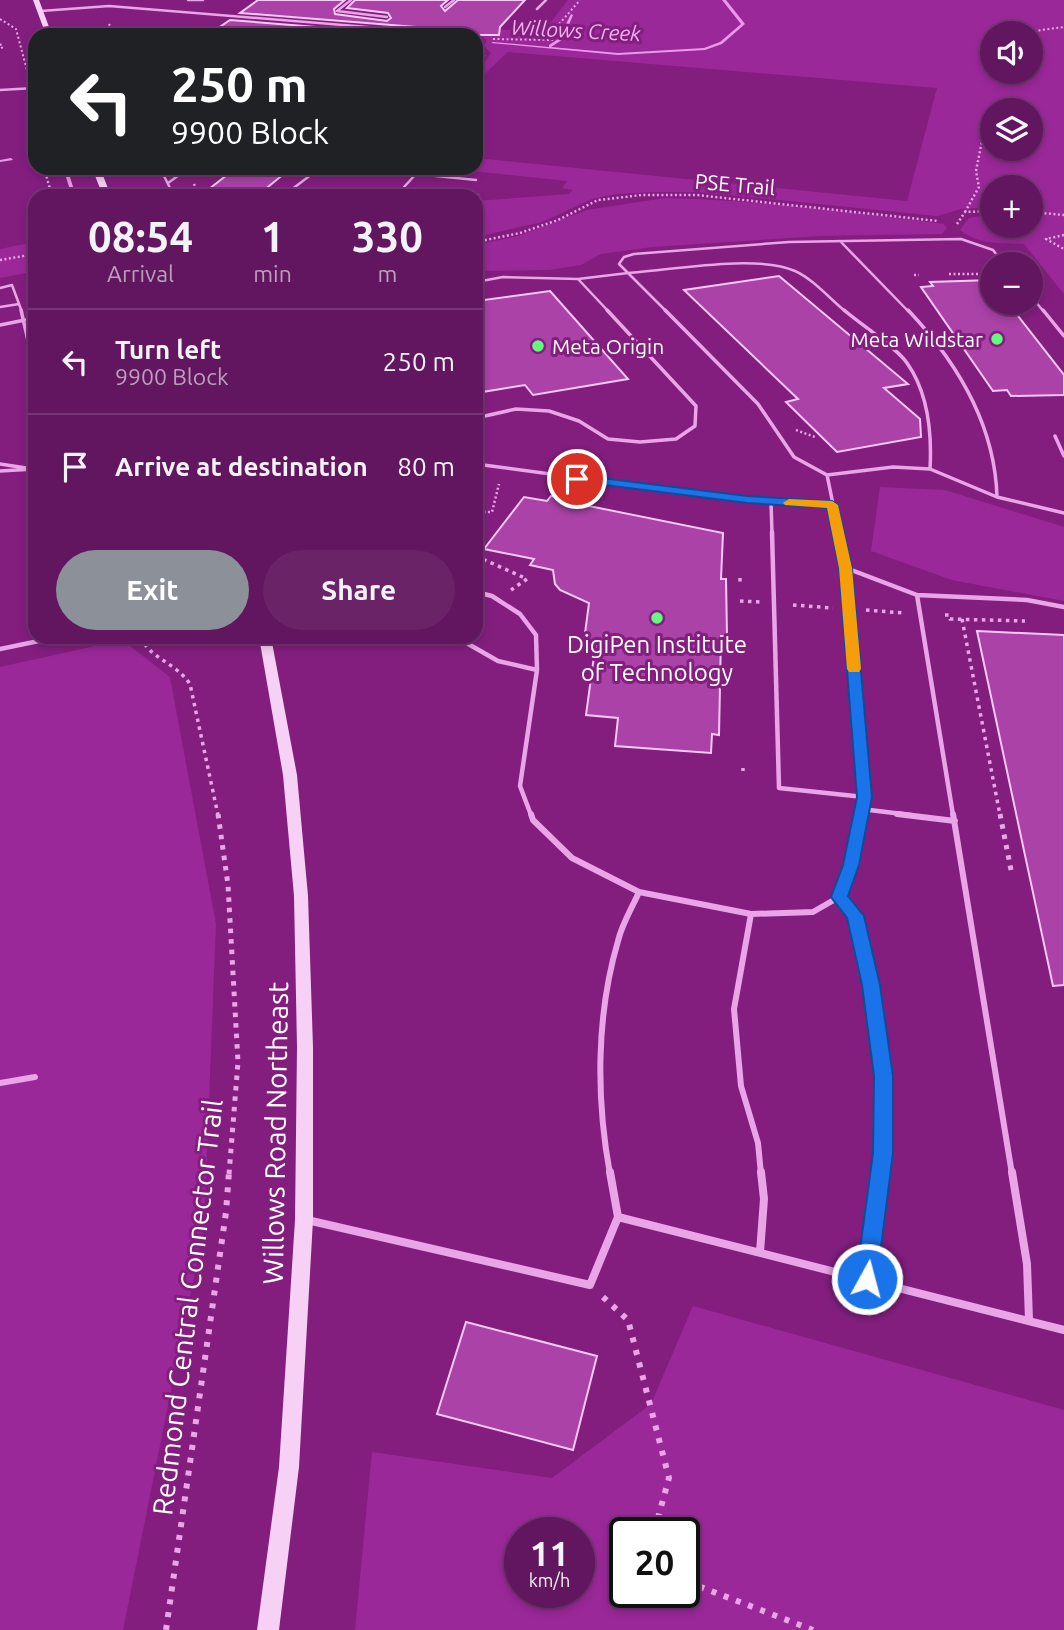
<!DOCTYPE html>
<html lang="en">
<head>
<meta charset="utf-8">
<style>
	body { margin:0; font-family:Ubuntu,sans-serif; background:#6b2368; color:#f1f3f6; height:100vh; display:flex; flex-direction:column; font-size:26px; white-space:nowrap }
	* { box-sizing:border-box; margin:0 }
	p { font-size:23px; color:#bb9fbd }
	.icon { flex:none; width:38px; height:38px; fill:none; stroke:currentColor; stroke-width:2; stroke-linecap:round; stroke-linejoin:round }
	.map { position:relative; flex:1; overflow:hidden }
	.side { position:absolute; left:28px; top:189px; width:455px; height:455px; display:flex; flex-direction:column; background:#62165f; border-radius:21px; box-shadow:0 4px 10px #0003,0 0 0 2px #763574 }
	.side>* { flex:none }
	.top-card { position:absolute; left:28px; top:28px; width:455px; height:147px; border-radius:21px; box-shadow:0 4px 10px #0003,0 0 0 2px #763574; background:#202124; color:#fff; overflow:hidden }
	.buttons { position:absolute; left:980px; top:21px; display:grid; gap:14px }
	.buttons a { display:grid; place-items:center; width:63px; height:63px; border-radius:50%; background:#62165f; box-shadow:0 4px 10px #0003,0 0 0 2px #763574; font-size:35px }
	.speed { position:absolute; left:504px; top:1517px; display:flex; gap:14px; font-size:35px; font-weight:700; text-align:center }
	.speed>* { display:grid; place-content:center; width:91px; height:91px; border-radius:50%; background:#62165f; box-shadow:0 4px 10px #0003,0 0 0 2px #763574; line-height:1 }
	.speed small { font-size:18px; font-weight:400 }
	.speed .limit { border:4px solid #111; border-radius:10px; background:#fff; color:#111 }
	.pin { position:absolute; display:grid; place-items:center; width:60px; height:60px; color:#fff; margin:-30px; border:4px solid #fff; border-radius:50%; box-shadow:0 2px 7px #0007 }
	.me { position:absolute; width:77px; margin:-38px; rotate:7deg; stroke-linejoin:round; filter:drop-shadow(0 0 5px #0008) }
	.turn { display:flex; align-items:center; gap:24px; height:147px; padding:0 28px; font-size:32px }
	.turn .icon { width:91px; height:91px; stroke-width:2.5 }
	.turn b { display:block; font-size:49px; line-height:60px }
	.eta { display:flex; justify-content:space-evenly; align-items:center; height:119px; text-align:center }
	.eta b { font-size:42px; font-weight:600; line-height:49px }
	.primary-button { display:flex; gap:14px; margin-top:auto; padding:14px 28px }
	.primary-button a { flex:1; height:80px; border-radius:42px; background:#8c9099; color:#fff; font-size:28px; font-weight:600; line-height:80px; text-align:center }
	.primary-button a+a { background:#6b2368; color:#f1f3f6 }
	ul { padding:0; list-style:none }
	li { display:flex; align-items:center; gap:21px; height:105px; padding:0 28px; border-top:2px solid #763574 }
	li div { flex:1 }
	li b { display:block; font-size:26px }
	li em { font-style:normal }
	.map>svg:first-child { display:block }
	.green { fill:#9b2899; fill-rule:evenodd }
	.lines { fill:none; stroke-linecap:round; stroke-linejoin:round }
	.stream { fill:#eb98ea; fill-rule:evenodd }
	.building { fill:#aa42a8; stroke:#f7c9f6; stroke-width:2 }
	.path-far4 { stroke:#e9a5e8; stroke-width:2; stroke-dasharray:2 2.5; stroke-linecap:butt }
	.path-far3 { stroke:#e9a5e8; stroke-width:2.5; stroke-dasharray:2 2.5; stroke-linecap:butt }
	.path-far2 { stroke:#e9a5e8; stroke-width:3.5; stroke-dasharray:3.5 4.5; stroke-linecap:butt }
	.path-far1 { stroke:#e9a5e8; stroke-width:5; stroke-dasharray:4.5 6; stroke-linecap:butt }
	.path { stroke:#e9a5e8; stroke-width:6; stroke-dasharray:5 8; stroke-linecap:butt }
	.lane-far4 { stroke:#e9a5e8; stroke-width:2.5 }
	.lane-far3 { stroke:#e9a5e8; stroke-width:3.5 }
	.lane-far2 { stroke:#e9a5e8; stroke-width:4.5 }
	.lane-far1 { stroke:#e9a5e8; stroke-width:6 }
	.lane { stroke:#e9a5e8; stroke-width:8 }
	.street { stroke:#e9a5e8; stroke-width:2.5 }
	.secondary { fill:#f7d0f6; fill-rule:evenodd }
	.route { fill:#1a73e8; stroke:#114b97; stroke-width:2 }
	.slow { fill:#f59e0b }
	.poi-dot { fill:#64f87f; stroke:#831e7f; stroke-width:2.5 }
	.labels { text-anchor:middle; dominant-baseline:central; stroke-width:6; stroke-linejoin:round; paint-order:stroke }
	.far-water-label { font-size:21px; font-style:italic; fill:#f1b0f0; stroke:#831e7f }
	.far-street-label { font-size:21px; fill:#fff; stroke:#831e7f }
	.far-poi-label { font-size:21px; fill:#fff; stroke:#831e7f; text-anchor:end }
	.poi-label { font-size:24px; fill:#fff; stroke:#831e7f }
	.near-street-label { font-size:28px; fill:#fff; stroke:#831e7f }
</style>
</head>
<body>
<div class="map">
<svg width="1064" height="1630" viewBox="0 0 1064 1630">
	<rect width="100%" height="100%" fill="#831e7f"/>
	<path class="green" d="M568 0H1064V294L1024 244C1001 243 979 245 960 230L969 218 992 214V226H1031V187H992V207L961 209 937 216 699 192H653L616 194 592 199 542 222 476 237V201L569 194 573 190 562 188 567 181 443 168H476V158L907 201 937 88 508 52 476 82V75L491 53 484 46 487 40 480 35 485 30H545ZM992 33H1031V72H992ZM992 110H1031V149H992Z
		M665 198C758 200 852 212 944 224L947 228 942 234 821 236 652 247 601 254 581 265 549 270 476 271V245L518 236 587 210Z
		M35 242V271L0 278V249Z
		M880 487 945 490 1064 527V601L952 580 871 551Z
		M122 640 170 677 216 924 204 1226 123 1630H0V667Z
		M693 1306 1064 1410V1630H355L372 1452 552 1478 651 1404ZM579 1533V1592H520V1533ZM684 1533V1592H625V1533Z"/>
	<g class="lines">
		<path class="stream" d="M722 0H726L745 24 722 44 705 50 618 55 491 43 493 42 549 47V45L566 34 562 32 571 14 573 15 566 32 571 34 551 47 618 53 704 48 720 42 741 24Z
			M11 158 13 160 0 162V160Z
			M66 170 68 171 76 196H72L64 171Z"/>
	</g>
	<path class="building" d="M258 0H345L334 9 335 14 387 21 391 18 388 13 347 8 355 0H448L441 6 445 11 458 0H525L500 27 499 35H470L466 31 240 13Z
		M230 20 417 35H208Z
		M236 168H291L257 196H200Z
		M779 276 908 384 884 388 920 419 921 437 837 452 786 402 798 399 684 290Z
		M992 280V303H1008L1064 375V395L1011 396 1007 390 993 391 921 287 933 286 930 282Z
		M550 291 628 379 533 395 525 385 476 393V301Z
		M551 496 576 501 574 503 723 533 721 579H726L727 636H721L719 735 712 734 711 753 615 746 618 718 586 715 596 641H584L589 603 560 590 555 584 553 570 530 565 534 559 484 549 524 497 547 501Z
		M977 631 1064 635V985L1053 986Z
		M466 1322 597 1356 573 1450 437 1414Z"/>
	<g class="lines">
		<path class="path-far4" d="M0 19 16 29 28 74
			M110 24 107 28H117L121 35
			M1034 31 1064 27
			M493 39 552 40 560 23 580 0
			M0 44 3 47 0 49
			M32 105 28 113 35 138
			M983 138 985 127"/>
		<path class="path-far3" d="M44 168 52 196
			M44 171 69 168
			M203 176 213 168
			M194 184 199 196
			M965 212 979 187 976 171 983 136
			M1031 212 1064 215
			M957 224 965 212 992 211
			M1064 235 1046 239 1064 249
			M476 242 520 233 558 220 598 200 642 195H697L938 221
			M0 260 35 254
			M949 274H982
			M914 275H919
			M796 430 815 437
			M476 526 480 512H492L499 484"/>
		<path class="path-far2" d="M476 556 527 579 511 590
			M740 578V584
			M740 601 760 602
			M793 605 833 608
			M866 610 904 613
			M945 615H949L950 619 1025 621
			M962 619 1000 815
			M141 637C149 658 175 662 190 684L218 815
			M743 768V771"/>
		<path class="path-far1" d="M218 814 228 885 238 1062 229 1174
			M1000 814 1012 875"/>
		<path class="path" d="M603 1297 628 1320 669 1478 656 1525 661 1533
			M684 1566 698 1586 813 1630
			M166 1630 226 1212 229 1172"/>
		<path class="lane-far4" d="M188 0H203
			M351 0 337 11 387 17
			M445 7 454 0
			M537 9 546 0
			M41 11 109 6 466 35
			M476 38 479 43 476 46
			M476 48 482 50 484 56 476 68
			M160 168 174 196
			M168 183 189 168
			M295 189 366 196
			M283 196 320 168
			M412 196 404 187 416 174 476 180
			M465 196 478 195
			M840 241 909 312
			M628 273 667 312
			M628 273C671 270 757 254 795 271 813 279 830 299 846 312
			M578 279 609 312
			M476 282 503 277 578 279 628 273 619 264 624 257 634 254 789 242 961 239 993 250 1004 264
			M0 288 12 285 22 312
			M1031 296 1044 312
			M0 307 19 304"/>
		<path class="lane-far3" d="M21 310 35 371
			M665 310 758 404 794 457 827 475 839 533
			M844 310C860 324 896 347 907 363 929 394 932 433 930 469
			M908 310C956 361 995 425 997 497
			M1043 310 1064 336
			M0 325 25 320
			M476 418 516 409 549 411 579 421 608 439 640 442 676 439 695 426 696 406 607 310
			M1055 436 1064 456
			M0 464 26 468
			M476 464 698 494 832 505
			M0 471 35 469
			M827 475 893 467 930 469 997 497 1064 513
			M771 502 772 533"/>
		<path class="lane-far2" d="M772 532 779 788 864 797
			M839 532 846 568 917 595 1027 600 1064 607
			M846 568 864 797 860 815
			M476 592 492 596 520 614 536 635 537 670 520 786 531 815
			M917 595 953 815
			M456 637 498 661 537 670
			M0 649 58 637
			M861 809 911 815"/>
		<path class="lane-far1" d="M531 814 533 820 572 858 639 892 751 914 813 912 839 897 851 865 861 814
			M897 814 955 821
			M953 814 1012 1174
			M839 897 855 916 871 985 884 1076 880 1174
			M751 914 734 1009 741 1086 758 1143 761 1174
			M0 1083 35 1077
			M610 1174C596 1098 596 1016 618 941 622 924 632 908 639 892"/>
		<path class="lane" d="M1012 1172 1027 1264 1029 1320
			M618 1217 1064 1330
			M307 1220 590 1285 618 1217 610 1172
			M760 1252 764 1199 761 1172
			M867 1279 881 1172"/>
		<path class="street" d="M0 90 35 88"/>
		<path class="secondary" d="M33 0H39L52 35H46Z
			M92 168H100L111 196H103Z
			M259 637H271L297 775 308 896 313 1047V1220L299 1467 279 1630H257L279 1467 295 1220 297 1047 294 896 283 775Z"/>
	</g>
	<path class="route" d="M577 475 747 496 832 501 838 505 852 568 872 797 859 865 848 896 864 916 880 985 893 1076V1153L877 1279 874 1286 867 1289 859 1286 856 1279 873 1153 874 1076 862 985 847 918 831 897 843 865 857 797 839 568 827 508 747 503 573 481 571 479Z"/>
	<path class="slow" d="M789 499 832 501 838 505 852 568 861 669 859 672H849L847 669 839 568 827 508 785 505 783 503Z"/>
	<g class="poi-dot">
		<circle cx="997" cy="339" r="7"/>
		<circle cx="538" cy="346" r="7"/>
		<circle cx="657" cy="618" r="7"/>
	</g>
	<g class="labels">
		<g class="far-water-label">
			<text transform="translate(576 30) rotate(3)">Willows Creek</text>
		</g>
		<g class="far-street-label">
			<text transform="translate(735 184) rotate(5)">PSE Trail</text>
		</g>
		<g class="far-poi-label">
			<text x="983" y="339">Meta Wildstar</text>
			<text x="552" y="346" text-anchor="start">Meta Origin</text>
		</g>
		<g class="poi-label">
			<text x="657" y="644">DigiPen Institute<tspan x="657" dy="28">of Technology</tspan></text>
		</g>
		<g class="near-street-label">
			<text transform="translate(275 1133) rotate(-89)">Willows Road Northeast</text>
			<text transform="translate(187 1307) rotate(-83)">Redmond Central Connector Trail</text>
		</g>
	</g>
</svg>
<div class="buttons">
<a><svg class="icon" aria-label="sound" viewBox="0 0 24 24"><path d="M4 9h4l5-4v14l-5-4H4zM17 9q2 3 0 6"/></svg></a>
<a><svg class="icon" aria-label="layers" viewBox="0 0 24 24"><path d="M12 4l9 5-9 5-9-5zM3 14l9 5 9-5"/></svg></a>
<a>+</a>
<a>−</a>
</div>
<div class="speed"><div>11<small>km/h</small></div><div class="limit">20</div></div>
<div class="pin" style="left:577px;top:479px;background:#d93025"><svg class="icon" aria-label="arrive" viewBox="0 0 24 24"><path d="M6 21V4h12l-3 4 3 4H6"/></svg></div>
<svg class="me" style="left:867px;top:1279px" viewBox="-20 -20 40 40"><circle r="17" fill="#1a73e8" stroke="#fff" stroke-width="3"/><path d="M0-11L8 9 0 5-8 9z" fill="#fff"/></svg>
<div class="top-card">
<div class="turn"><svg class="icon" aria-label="left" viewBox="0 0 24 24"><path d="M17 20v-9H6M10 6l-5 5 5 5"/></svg><div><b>250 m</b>9900 Block</div></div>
</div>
<section class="side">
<div class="eta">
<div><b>08:54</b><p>Arrival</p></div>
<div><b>1</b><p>min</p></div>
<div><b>330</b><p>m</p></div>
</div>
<ul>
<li><svg class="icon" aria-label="left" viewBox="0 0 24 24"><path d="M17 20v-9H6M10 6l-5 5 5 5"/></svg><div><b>Turn left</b><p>9900 Block</p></div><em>250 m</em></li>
<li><svg class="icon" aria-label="arrive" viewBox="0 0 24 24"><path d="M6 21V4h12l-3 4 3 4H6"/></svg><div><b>Arrive at destination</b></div><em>80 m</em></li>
</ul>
<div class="primary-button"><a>Exit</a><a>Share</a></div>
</section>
</div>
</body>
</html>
